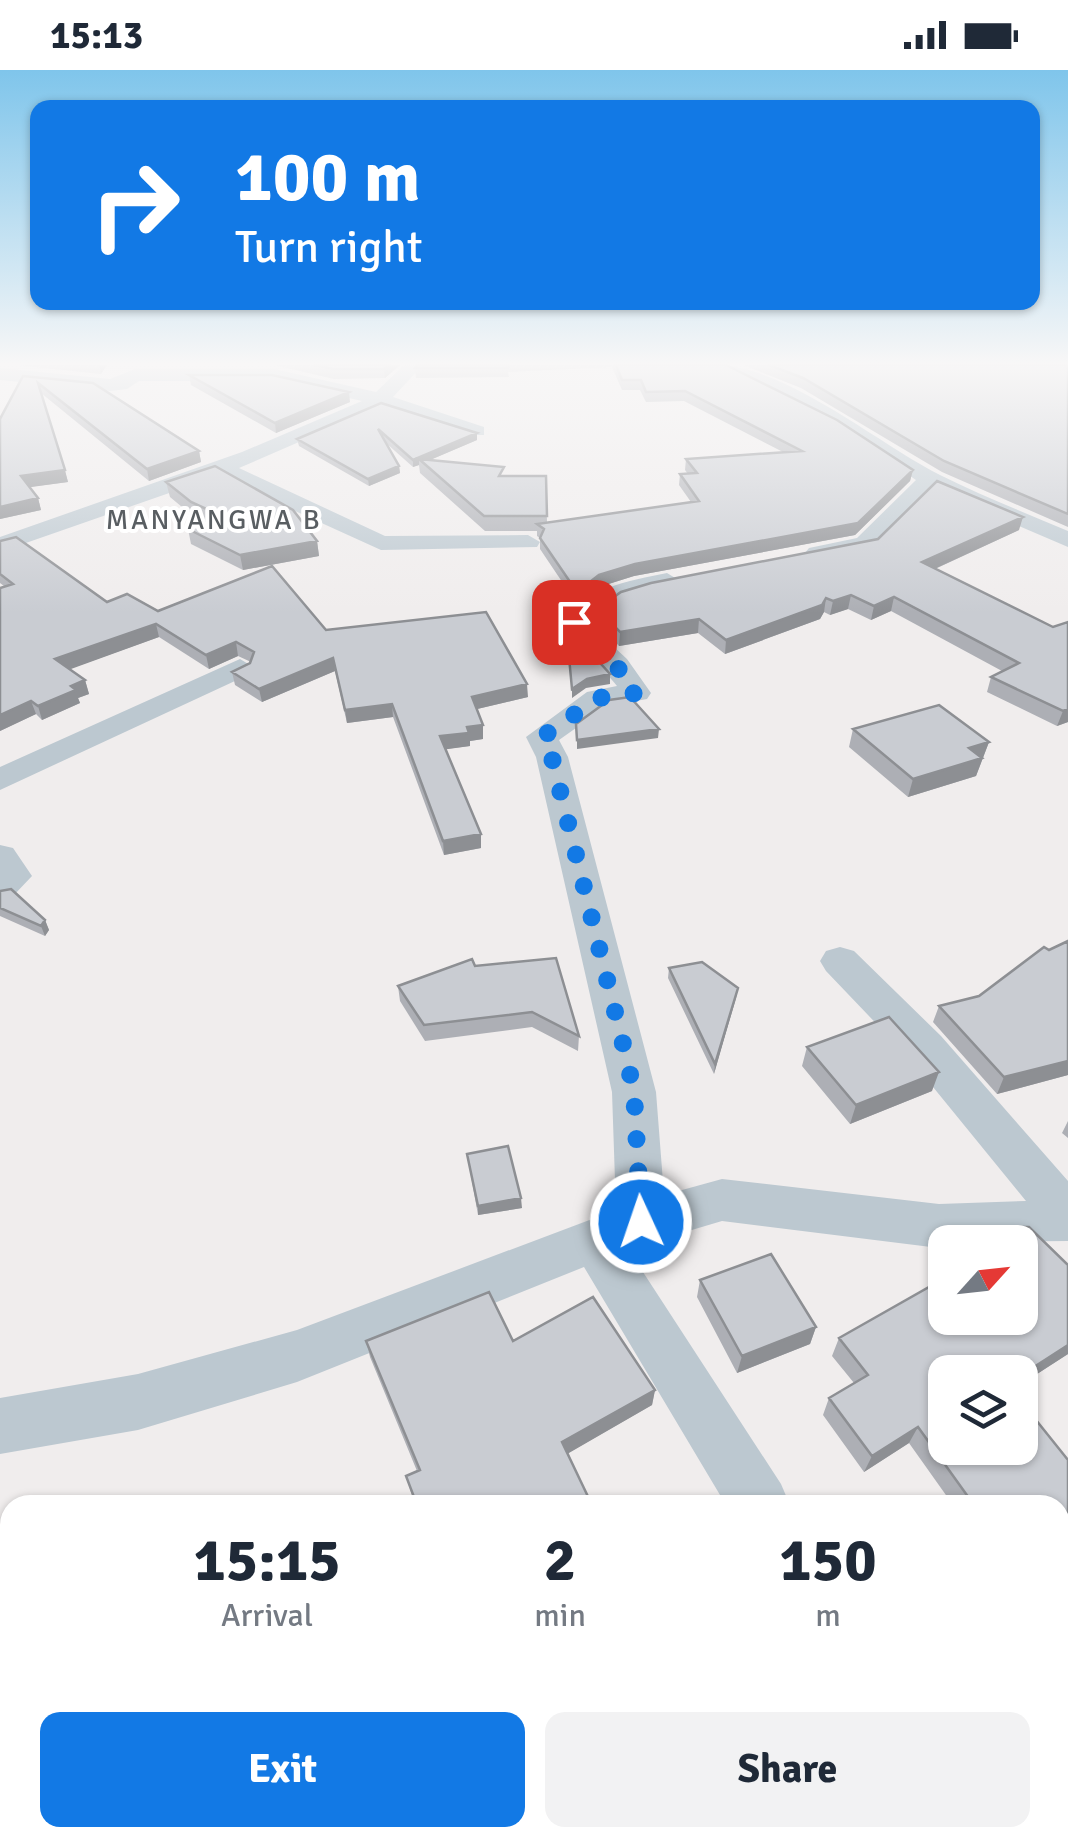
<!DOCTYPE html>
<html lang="en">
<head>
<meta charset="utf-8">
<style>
	body { margin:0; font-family:Signika,sans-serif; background:#f2f2f3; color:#1f2937; height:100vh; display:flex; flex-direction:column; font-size:38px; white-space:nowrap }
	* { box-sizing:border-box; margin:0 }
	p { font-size:32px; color:#747a83 }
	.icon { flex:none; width:55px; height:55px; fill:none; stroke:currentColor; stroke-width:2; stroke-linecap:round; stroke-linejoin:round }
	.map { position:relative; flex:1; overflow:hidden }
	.panel { position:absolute; left:0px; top:1425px; width:1070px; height:352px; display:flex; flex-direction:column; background:#fff; border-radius:30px 30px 0 0; box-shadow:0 2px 8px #0004 }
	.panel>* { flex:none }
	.banner { position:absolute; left:30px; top:30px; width:1010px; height:210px; border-radius:20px; box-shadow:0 2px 8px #0004; background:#1279e5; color:#fff; overflow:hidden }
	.needle { width:65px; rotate:63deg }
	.controls { position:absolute; left:928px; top:1155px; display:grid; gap:20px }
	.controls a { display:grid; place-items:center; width:110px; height:110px; border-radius:20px; background:#fff; box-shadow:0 2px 8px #0004; font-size:50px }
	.pin { position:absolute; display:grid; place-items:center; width:85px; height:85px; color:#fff; margin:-42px; border-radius:20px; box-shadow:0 5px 15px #0006 }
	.me { position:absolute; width:110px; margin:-55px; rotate:357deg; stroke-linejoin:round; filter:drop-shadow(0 0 8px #0008) }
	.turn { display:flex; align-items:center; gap:35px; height:210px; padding:0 40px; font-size:45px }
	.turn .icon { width:130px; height:130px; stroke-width:2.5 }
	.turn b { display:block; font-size:70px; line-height:85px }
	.eta { display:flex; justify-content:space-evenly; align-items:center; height:170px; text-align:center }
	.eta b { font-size:60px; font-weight:700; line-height:70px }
	.button { display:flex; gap:20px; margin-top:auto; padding:20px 40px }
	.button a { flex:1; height:115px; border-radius:20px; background:#1279e5; color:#fff; font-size:40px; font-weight:700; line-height:115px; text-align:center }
	.button a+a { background:#f2f2f3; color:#1f2937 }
	.status { display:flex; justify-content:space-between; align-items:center; height:70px; padding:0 50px; background:#fff; direction:ltr }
	.status svg { height:28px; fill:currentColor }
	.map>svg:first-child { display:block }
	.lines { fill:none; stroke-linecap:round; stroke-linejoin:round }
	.street { fill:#bcc8d0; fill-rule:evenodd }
	.wall { fill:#adafb5 }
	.shaded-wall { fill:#8d8f93 }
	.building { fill:#c9ccd2; stroke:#8d8f93; stroke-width:2.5 }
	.route { stroke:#1279e5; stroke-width:18; stroke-dasharray:0 32.4 }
	.labels { text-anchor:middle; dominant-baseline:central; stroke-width:8; stroke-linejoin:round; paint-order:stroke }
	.far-quarter-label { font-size:28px; letter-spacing:2.5px; fill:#595e62; stroke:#fff }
</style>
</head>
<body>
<div class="status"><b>15:13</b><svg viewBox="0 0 49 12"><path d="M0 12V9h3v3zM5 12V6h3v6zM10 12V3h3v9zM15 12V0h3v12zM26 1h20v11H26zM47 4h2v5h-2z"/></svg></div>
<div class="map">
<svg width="1068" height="1776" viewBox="0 0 1068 1776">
	<rect width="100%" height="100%" fill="#f0eded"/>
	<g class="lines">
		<path class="street" d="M404 295H423L393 327 484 357V365H470L382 336 239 398 385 466 528 465 540 472 537 477 381 480 218 406 0 482V467L242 382 362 331 274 311H139L127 319 110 321 0 310V298L110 309 135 299H274L376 322Z
			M714 295C782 293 880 375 940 405 982 426 1026 443 1068 461V477L933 419 874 479 809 488 805 483 809 478 857 468 916 410 837 357Z
			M667 503 680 511 676 517 626 529 588 553 627 589 651 623 647 629 607 636 559 670 568 687 656 1022 664 1125 722 1109 939 1134 1026 1131 911 990 826 901 820 891 826 881 840 877 854 881 941 966 1068 1111V1171L945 1172V1177L939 1178 722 1151 628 1179 781 1414 790 1435H726L584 1197 297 1312 138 1360 0 1384V1328L138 1304 297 1260 616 1140 612 1022 536 687 526 667 587 622 617 616C601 594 569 578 560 552 585 518 628 511 667 503Z
			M240 589 255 598 250 604 0 720V697Z
			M0 775 13 778 32 806 13 826 0 829Z
			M938 1768H1012L1015 1776H941Z"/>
	</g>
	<path class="wall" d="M16 295H107L101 304Z
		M156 295H400L385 308 334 309 274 295Z
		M417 295H726L913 400 910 411 855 465 634 506 599 517 577 534 540 479V468L537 466V461H485L420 403 419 395 413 397 386 373 399 396 400 403 369 416 299 376 297 369 381 333 477 370 430 390 505 406H546L547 453 691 432 679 415 680 404H688L685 400 686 389 783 382 684 331 646 332 640 320H622L612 297 508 302 509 307 416 308 415 298Z
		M743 295H1068V457L942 402 801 318Z
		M189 305 350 332 276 363 191 315Z
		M23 306 199 381 201 392 149 411 41 323 68 412 29 417 38 428 41 440 0 449V349Z
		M166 412 317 471 319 486 243 500 191 474 188 459 206 452 194 447 170 427Z
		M1019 460 935 499 1053 557 1068 652 1057 656 987 622 991 607 1002 601 891 541 871 550 848 539 830 545 824 542 820 549 725 584 698 563 619 576 597 553V539Z
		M0 471 107 532 158 541 326 560 528 627 477 639 483 669 470 671V676L446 679 481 764V778L444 785 393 647 347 653 335 601 262 632 235 615 232 602 251 592 238 586 209 599 159 567 69 599 85 610 89 624 78 628 80 633 42 650 36 644 0 661 4 516 0 513Z
		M853 659 989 672 976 706 908 727 849 677Z
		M0 821 45 850 49 860 45 866 0 846Z
		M1068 871V1005L997 1024 933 952 939 936 979 926 1049 880Z
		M475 896 579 966 578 981 532 957 425 971 400 931 398 916Z
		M669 898 738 918 714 1004 668 908Z
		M807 977 932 1021 850 1054 802 996Z
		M1068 1051V1068L1062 1063Z
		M467 1084 522 1138 478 1145Z
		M1068 1195V1284L1020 1315 945 1302 1068 1390V1614L1060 1603V1435H953L909 1373 864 1402 823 1345 829 1328 854 1313 832 1286 839 1268Z
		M700 1210 816 1257 810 1274 737 1303 697 1227Z
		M366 1271H513L655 1320 652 1335 568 1383 592 1435H415L406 1406 417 1401 370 1287Z"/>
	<path class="shaded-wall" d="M99 295H107L101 304Z
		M388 295H400L385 308 384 299Z
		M349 322 350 332 276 363 275 353Z
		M477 363V370L423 393 419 389V395L413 397V390Z
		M199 381 201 392 149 411 147 399Z
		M399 396 400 403 369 416 368 409Z
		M65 400 68 412 24 418 21 406Z
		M913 400 910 411 855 465 634 506 599 517 577 534V522L599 505Z
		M38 428 41 440 0 449V437Z
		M1023 447 1019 460 919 506 922 492Z
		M317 471 319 486 243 500 240 485Z
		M851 525 848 539 830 545 833 531Z
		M894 527 891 541 871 550 874 536Z
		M826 528 824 542 820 549 725 584 726 570Z
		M699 549 698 563 619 576 620 562Z
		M156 554 159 567 60 603 55 589Z
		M236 572 238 586 209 599 206 585Z
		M333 588 335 601 262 632 259 619Z
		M610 604V614L586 618 572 628V619L587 609Z
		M85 610 89 624 78 628 80 633 42 650 38 636 71 616Z
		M527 614 528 627 473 640 472 627Z
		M31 631 36 644 0 661V645Z
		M392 634 393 647 347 653 345 640Z
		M1068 639V652L1057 656 1063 641Z
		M483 655V669L470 671V676L441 680 440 666 467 657Z
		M659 659 658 668 577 679V670Z
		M989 672 976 706 908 727 913 709 969 678Z
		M481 764V778L444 785 443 771Z
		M45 850 49 860 45 866 41 856Z
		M738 918 736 928 714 1004 715 994Z
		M1068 991V1005L997 1024 1004 1007Z
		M939 1002 932 1021 850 1054 856 1035Z
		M521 1128 522 1138 478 1145V1136Z
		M816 1257 810 1274 737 1303 742 1286Z
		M1068 1275V1284L1020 1315V1306Z
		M655 1320 652 1335 562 1387V1372Z
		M918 1357 909 1373 864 1402 872 1386Z"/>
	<path class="building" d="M314 295H388L384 299H333Z
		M417 295H508V298H415Z
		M616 295H726L837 350 913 400 858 453 635 494 599 505 577 522 540 468 544 459 537 454 699 431 680 404 697 403 686 389 802 381 685 321 646 322 641 310H622Z
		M769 295H1068V444L944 391 803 308Z
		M189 305H272L349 322 275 353Z
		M23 306 93 313 199 381 147 399 38 313 65 400 21 406 38 428 0 437V349Z
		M381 333 477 363 413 390 378 359 399 396 368 409 297 369Z
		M419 389 504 397 499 406H546L547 446H484Z
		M215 396 293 440 317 471 240 485 188 459 222 446 191 432 166 412Z
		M937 411 1023 447 922 492 1053 557 1068 552V639L1063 641 991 607 1019 593 894 527 874 536 851 525 833 531 826 528 822 535 726 570 699 549 620 562 597 539 621 522 651 513 878 469Z
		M16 467 107 532 127 524 158 541 272 496 326 560 486 542 527 614 472 627 483 655 467 657 469 663 440 666 481 764 443 771 392 634 345 640 333 588 259 619 232 602 250 593 254 582 236 572 206 585 156 554 55 589 85 610 71 616 76 620 38 636 31 631 0 645V518L13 514 0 504V471Z
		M566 555 610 604 587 609 572 619Z
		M630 627 659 659 577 670 576 654 609 630Z
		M939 635 989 672 969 678 982 688 913 709 853 659Z
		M11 819 45 850 41 856 0 838V821Z
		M1068 871V991L1004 1007 939 936 979 926 1044 877 1049 880Z
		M556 888 579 966 532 942 424 955 398 916 472 889 475 896Z
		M702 892 738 918 715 994 669 898Z
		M889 947 939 1002 856 1035 807 977Z
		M508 1076 521 1128 478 1136 467 1084Z
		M993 1157H1029L1068 1195V1275L1020 1306V1302H945V1378H1020V1330L1068 1390V1581L1060 1570V1435H974L918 1357 872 1386 829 1328 868 1305 839 1268 945 1208V1248H1020V1172H968Z
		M771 1184 816 1257 742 1286 700 1210Z
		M489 1222 513 1271 593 1227 655 1320 562 1372 592 1435H417L406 1406 420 1400 366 1271Z"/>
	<linearGradient id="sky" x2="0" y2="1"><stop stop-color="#7fc5eb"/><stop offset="0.54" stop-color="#f8f7f7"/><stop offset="1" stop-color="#f8f7f7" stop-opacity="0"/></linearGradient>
	<rect width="1068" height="543" fill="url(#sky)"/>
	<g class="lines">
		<path class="route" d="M574 552 630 611 636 623 598 628 542 667 552 688 626 986 634 1022 641 1152"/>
	</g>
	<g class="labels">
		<g class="far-quarter-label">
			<text x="214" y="450">MANYANGWA B</text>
		</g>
	</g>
</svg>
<div class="controls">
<a><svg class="needle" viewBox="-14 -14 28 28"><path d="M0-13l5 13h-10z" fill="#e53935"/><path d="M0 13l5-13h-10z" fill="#747a83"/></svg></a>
<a><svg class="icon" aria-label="layers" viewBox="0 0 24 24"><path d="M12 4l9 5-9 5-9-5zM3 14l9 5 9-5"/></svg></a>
</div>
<div class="pin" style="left:574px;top:552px;background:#d93025"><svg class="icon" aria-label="arrive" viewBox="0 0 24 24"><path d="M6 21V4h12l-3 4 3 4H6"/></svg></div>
<svg class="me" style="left:641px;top:1152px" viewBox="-20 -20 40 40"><circle r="17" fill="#1279e5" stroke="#fff" stroke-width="3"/><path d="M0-11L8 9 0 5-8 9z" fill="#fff"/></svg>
<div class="banner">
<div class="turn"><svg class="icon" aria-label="right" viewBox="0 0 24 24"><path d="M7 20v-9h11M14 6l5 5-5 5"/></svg><div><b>100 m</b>Turn right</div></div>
</div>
<section class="panel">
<div class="eta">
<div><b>15:15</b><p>Arrival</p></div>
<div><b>2</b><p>min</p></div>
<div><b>150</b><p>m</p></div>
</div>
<div class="button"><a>Exit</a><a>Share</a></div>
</section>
</div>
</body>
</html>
